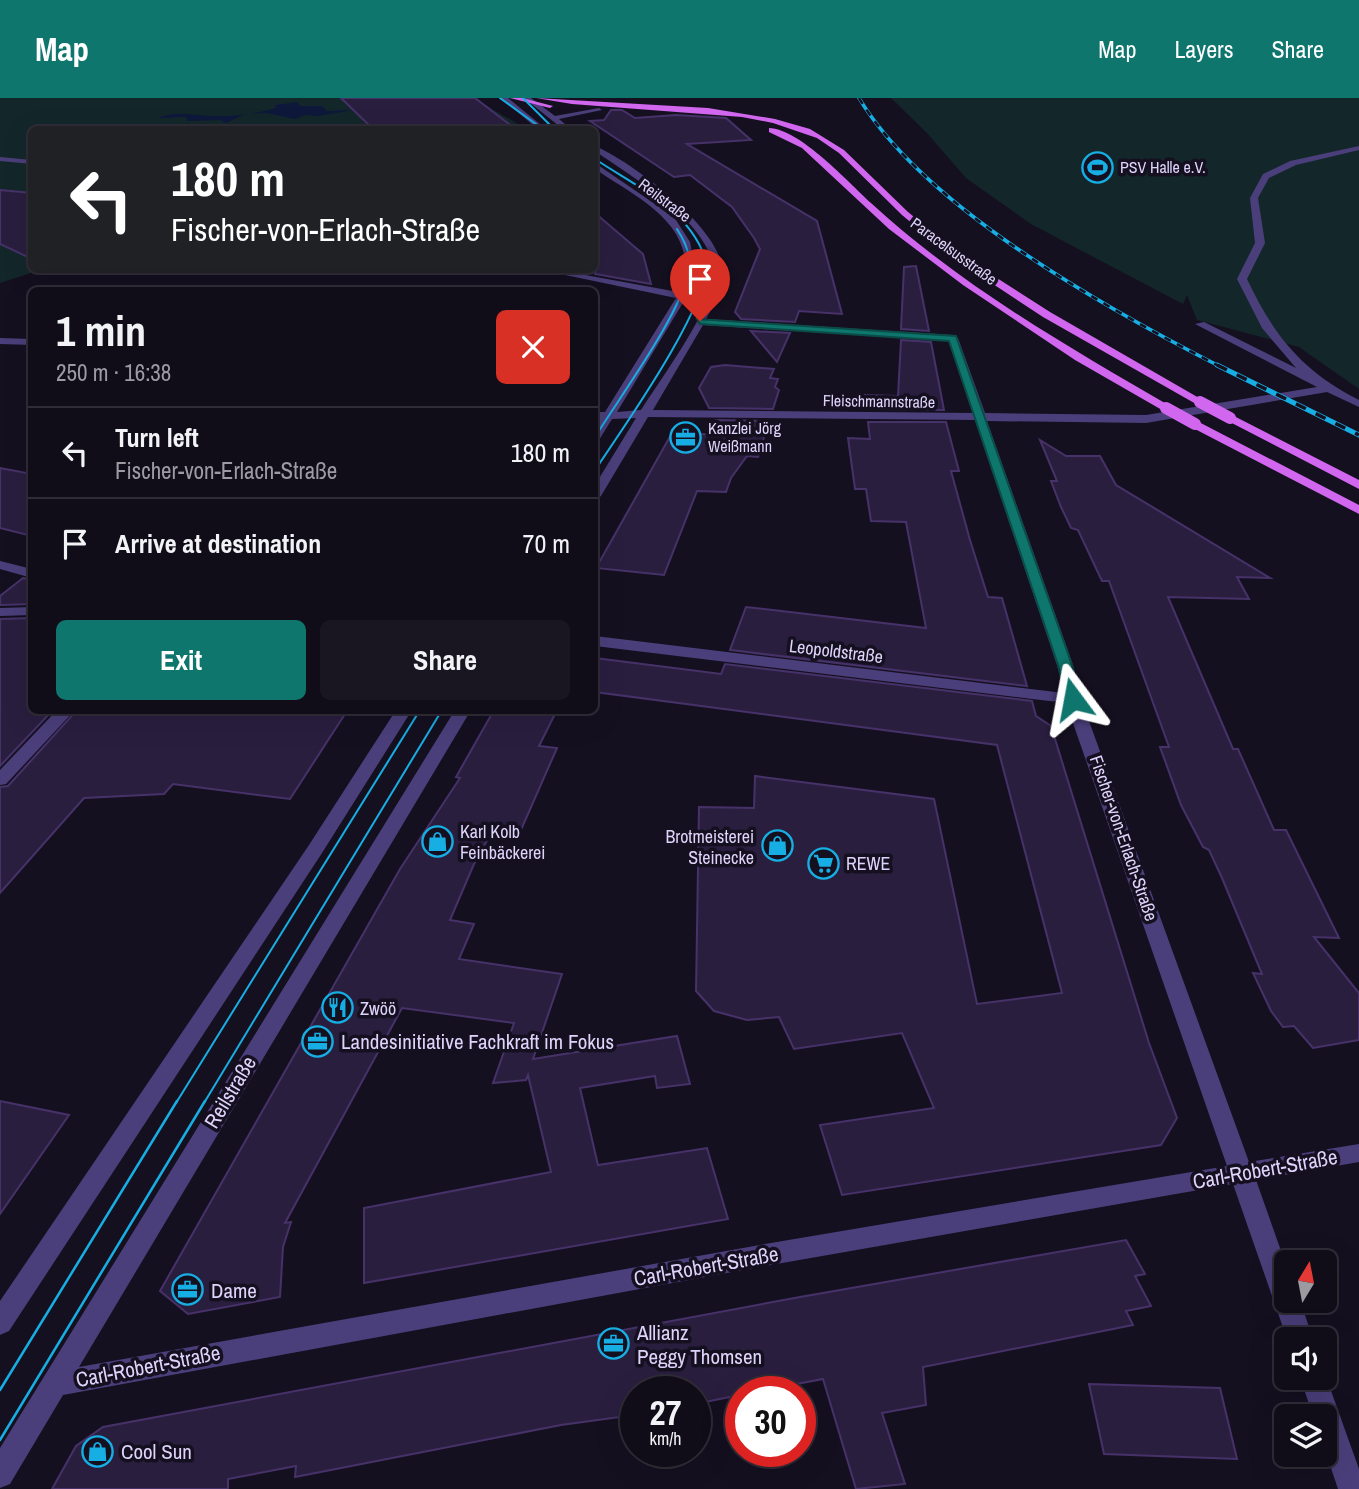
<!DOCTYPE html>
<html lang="en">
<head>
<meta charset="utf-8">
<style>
	body { margin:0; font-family:"Archivo Narrow",sans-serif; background:#191521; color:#f1f3f6; height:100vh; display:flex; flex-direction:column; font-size:26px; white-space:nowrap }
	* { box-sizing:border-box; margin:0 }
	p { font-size:23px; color:#9c9ba2 }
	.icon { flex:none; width:38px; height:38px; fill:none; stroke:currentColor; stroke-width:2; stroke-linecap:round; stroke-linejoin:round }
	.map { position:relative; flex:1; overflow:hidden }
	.side { position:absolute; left:28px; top:189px; width:570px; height:427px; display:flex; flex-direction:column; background:#100c18; border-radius:10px; box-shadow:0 7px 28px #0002,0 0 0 2px #302c37 }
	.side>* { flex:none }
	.banner { position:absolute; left:28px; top:28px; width:570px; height:147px; border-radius:10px; box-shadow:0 7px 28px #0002,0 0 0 2px #302c37; background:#202124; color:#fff; overflow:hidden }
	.needle { width:46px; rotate:10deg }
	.controls { position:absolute; left:1274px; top:1152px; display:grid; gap:14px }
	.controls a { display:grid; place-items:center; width:63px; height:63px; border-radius:10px; background:#100c18; box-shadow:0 7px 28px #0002,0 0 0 2px #302c37; font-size:35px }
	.speed { position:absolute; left:620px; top:1278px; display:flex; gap:14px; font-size:35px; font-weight:700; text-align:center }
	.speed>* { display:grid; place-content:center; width:91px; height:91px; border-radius:50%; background:#100c18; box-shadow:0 7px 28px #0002,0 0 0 2px #302c37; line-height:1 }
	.speed small { font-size:18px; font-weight:400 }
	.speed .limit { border:10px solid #d22; background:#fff; color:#111 }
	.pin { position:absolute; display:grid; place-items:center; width:60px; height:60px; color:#fff; margin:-72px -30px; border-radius:50% 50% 50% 0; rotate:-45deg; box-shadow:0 0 7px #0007 }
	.pin .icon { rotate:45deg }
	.me { position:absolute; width:77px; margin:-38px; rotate:347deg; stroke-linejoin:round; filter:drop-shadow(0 0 5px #0008) }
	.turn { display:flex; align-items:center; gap:24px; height:147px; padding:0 28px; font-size:32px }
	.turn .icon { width:91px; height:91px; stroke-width:2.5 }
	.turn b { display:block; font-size:49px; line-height:60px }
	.round { display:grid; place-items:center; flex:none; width:74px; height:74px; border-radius:10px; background:#191521 }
	.headline { display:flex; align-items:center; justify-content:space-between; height:119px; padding:0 28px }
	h1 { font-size:42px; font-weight:700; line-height:52px }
	.action { display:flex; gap:14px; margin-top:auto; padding:14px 28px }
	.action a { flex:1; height:80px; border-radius:10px; background:#0f766e; color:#fff; font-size:28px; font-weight:700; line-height:80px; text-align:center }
	.action a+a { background:#191521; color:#f1f3f6 }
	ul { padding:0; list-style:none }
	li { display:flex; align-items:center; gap:21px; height:91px; padding:0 28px; border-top:2px solid #302c37 }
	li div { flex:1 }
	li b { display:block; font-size:26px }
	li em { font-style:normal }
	header { display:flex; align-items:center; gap:42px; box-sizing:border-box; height:98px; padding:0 35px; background:#0f766e; color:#fff }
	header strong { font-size:33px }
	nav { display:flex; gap:38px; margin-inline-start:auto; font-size:24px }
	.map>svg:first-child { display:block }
	.green { fill:#13272a }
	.water { fill:#0e183b }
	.building { fill:#2a1e3f; stroke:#463269; stroke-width:2 }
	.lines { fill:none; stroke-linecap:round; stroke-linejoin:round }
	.minor { fill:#4b3f7b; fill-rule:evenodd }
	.major { fill:#d166ef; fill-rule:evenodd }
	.tram-far1 { stroke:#17aee3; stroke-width:2 }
	.tram { stroke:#17aee3; stroke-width:2.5 }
	.rail-far1-casing { stroke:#17aee3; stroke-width:3.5 }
	.rail-casing { stroke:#17aee3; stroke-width:5 }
	.rail-far1 { stroke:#151020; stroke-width:2.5; stroke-dasharray:7; stroke-linecap:butt }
	.rail { stroke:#151020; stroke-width:3.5; stroke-dasharray:11; stroke-linecap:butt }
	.major-bridge { stroke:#d166ef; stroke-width:12 }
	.route { fill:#0f766e; stroke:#0a4d48; stroke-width:2 }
	.labels { text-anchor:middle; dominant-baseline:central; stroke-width:7; stroke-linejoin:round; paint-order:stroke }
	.far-poi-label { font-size:16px; fill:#ded4fb; stroke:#151020; text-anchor:start }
	.far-street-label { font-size:16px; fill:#ded4fb; stroke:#151020 }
	.street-label { font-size:18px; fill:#ded4fb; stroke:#151020 }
	.poi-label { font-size:18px; fill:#ded4fb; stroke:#151020; text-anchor:start }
	.near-poi-label { font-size:21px; fill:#ded4fb; stroke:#151020; text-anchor:start }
	.near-street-label { font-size:21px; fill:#ded4fb; stroke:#151020 }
</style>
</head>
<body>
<header>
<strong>Map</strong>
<nav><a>Map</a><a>Layers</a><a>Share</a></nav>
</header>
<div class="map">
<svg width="1359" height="1391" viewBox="0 0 1359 1391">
	<rect width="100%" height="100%" fill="#151020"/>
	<path class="green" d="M0 0H475C491 12 509 19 525 31L32 32V172H40L0 185Z
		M891 0H1359V291L1299 249 1197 222 1187 197 1183 206 1031 126 966 80 927 35Z"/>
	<path class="water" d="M297 4 301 8H322L327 13 354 12 318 18 305 17 295 21 267 15 245 16 226 25 220 22 187 23 186 19 158 20C176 11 199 19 219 18 238 18 259 15 276 10L275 7Z"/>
	<path class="building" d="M341 0H475L517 32 425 31 421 27 374 32Z
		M611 12H622L635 20 676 17 726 20 751 42 687 46 817 123 842 216 799 213 795 224 741 221 735 214 760 151 754 140 732 109 690 77 674 79 590 23 604 22Z
		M0 92 32 95V161L0 146Z
		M595 115 643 156 651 186 595 176Z
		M916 168 929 233 901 231 904 169Z
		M751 233 790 235 777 264Z
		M901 242 931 244 944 312 867 311 865 297 898 298Z
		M725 267 774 271 770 280 778 281 775 289 779 292 773 311 709 310 699 290 711 269Z
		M716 322 769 323 758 359 747 358 731 380 726 394 697 393 664 477 596 470 672 335 724 337Z
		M868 324H946L959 373H951L970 442 988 499 1002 500 1027 588 730 552 746 509 926 530 906 424 871 423 866 391H855L848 340 870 341Z
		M1040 342 1066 358H1100L1116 387 1270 480 1237 479 1249 501 1168 499 1233 651H1238L1274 732H1286L1339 840 1314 839 1359 895V942L1313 950 1294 928 1283 929 1271 913 1253 875 1262 876 1222 780 1209 752 1203 749 1181 707 1160 649H1169L1109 483H1102L1078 432 1071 430 1061 409 1051 383H1057Z
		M0 370 32 376V438L0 430Z
		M23 480 32 482V506L0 507V498Z
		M32 520V612H53L0 668V521Z
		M595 560 721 576 725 566 1032 603 1036 618 1051 628 1149 945 1177 1020 1161 1047 842 1097 820 1027 934 1010 902 935 794 951 779 919 747 922 714 913 696 893 699 709 754 710 755 678 934 701 977 906 1062 895 997 647 595 594Z
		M77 612H313L345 616 290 701 173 686 164 696 84 700 0 795V689L8 688Z
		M494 612H557L539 648 557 650 521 732 494 730 474 766 450 822 474 826 459 861 562 876 533 961 677 938 690 986 657 990 655 978 580 990 598 1067 707 1050 728 1121 364 1185V1110L551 1074 528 977 526 982 493 985 514 925 402 910 285 1125 291 1124 283 1149 280 1199 188 1216 160 1193 400 771 460 680 456 679Z
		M0 1003 69 1017 0 1116Z
		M1126 1142 1145 1176 1135 1178 1151 1208 1126 1213 1133 1227 923 1269 926 1307 882 1315 905 1386 856 1391 823 1281 760 1293H740V1297L695 1306V1293H635V1317L561 1327 295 1379 296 1368 228 1381V1391H52L76 1348 103 1329 800 1199Z
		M1089 1286 1220 1290 1237 1361 1104 1356Z"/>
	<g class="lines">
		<path class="minor" d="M501 0H508L547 32H539Z
			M524 0H531L555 18 599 10 602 12 559 21 572 32H564Z
			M595 48C632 64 723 131 723 175 723 192 714 207 706 221L953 237 958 240 985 315 1146 317 1317 289 1195 226 1204 224 1296 270 1262 230 1237 181 1255 145 1250 100 1263 76 1290 63 1359 48V52L1296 67 1269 80 1258 100 1265 145 1247 181C1274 238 1302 273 1359 302V309L1327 294 1146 325 987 323 1073 567 1081 601 1249 1064 1359 1046V1064L1256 1082 1286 1167V1202H1300L1313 1241H1287L1233 1086 765 1168 63 1297 10 1386 0 1390V1350L455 612H471L79 1269 765 1146 1227 1068 1066 605 595 548V538L1064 595 1057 567 975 322 648 319 601 398 595 402V387L636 320 612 321 599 342 595 343V329L600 321 595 322V314H605L676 200 541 172H558L678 194C680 186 685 176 685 168 686 120 628 94 595 71V65L674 119 690 144 695 168 687 198 617 314 641 312C662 279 707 219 713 182 722 130 630 78 595 53ZM703 227 949 243 973 315 653 312Z
			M0 59 32 62V66L0 63Z
			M0 240 32 241V247L0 246Z
			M0 463 32 471V480L0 471Z
			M32 509V517L0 518V510Z
			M57 612H75L6 686 0 687V672Z
			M396 612H412L322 755 9 1233 0 1237V1203L309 747Z
			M1325 1276 1359 1371V1391H1338L1325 1352V1318H1313L1300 1279H1325Z"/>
		<path class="major" d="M510 0H522L553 8 550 10Z
			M536 0 708 10 775 21 810 31 844 52 908 114 961 157 1050 214 1206 304 1196 306 1043 219 955 161 902 117 839 55 817 40 773 25 742 19 572 6Z
			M769 30C800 31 848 84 871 105 959 186 1066 248 1170 308V312H1162L1075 262 963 187 889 131 802 50 769 34Z
			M1230 316 1359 382V391L1226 322 1224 320Z
			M1195 322 1359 407V416L1191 329 1189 326Z"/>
		<path class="tram-far1" d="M500 0 544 32
			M523 0 555 32
			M595 61C635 88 688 110 705 160 718 197 619 336 595 372
			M595 339C621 297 682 215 689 171 692 157 684 142 677 131
			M176 1005 420 612
			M204 1005 442 612"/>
		<path class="tram" d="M0 1292 177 1003
			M0 1342 205 1003"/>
		<defs>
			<path id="rail-far1" d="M859 0C925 110 1107 211 1221 269"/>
			<path id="rail" d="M1217 267 1359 337"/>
		</defs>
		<use href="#rail-far1" class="rail-far1-casing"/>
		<use href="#rail" class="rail-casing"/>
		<use href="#rail-far1" class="rail-far1"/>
		<use href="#rail" class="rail"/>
		<path class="major-bridge" d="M1200 304 1230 320
			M1166 310 1195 326"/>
	</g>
	<path class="route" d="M697 221 956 238 1072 567 1080 601 1078 604H1068L1066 601 1058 567 949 243 700 226Z"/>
	<defs>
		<symbol id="stadium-ring" viewBox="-11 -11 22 22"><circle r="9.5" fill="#151020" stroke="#17aee3" stroke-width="1.5"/><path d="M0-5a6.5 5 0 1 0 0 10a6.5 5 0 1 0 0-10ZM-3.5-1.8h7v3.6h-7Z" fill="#17aee3"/></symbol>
		<symbol id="office-ring" viewBox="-11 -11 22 22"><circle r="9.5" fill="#151020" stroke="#17aee3" stroke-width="1.5"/><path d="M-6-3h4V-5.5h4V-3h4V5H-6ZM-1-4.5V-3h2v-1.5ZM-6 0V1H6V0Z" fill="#17aee3"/></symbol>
		<symbol id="shop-ring" viewBox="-11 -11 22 22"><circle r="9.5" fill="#151020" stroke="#17aee3" stroke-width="1.5"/><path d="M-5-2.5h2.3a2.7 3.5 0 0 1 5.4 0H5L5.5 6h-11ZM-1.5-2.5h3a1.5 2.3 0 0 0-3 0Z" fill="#17aee3"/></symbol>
		<symbol id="supermarket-ring" viewBox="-11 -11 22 22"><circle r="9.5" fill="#151020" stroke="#17aee3" stroke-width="1.5"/><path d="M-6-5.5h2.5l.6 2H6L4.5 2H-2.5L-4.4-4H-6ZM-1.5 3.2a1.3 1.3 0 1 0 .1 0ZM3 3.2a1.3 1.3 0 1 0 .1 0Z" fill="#17aee3"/></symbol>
		<symbol id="restaurant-ring" viewBox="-11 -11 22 22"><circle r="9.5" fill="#151020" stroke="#17aee3" stroke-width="1.5"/><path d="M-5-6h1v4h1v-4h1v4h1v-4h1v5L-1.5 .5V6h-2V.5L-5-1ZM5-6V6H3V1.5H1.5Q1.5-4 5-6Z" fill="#17aee3"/></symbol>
	</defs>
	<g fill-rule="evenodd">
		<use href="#stadium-ring" x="1080" y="52" width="35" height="35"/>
		<use href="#office-ring" x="668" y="322" width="35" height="35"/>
		<use href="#shop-ring" x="420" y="726" width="35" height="35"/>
		<use href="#shop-ring" x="760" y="730" width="35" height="35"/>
		<use href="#supermarket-ring" x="806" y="748" width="35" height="35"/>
		<use href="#restaurant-ring" x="320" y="892" width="35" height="35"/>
		<use href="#office-ring" x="300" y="926" width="35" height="35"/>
		<use href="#office-ring" x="170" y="1174" width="35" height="35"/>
		<use href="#office-ring" x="596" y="1228" width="35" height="35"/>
		<use href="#shop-ring" x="80" y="1336" width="35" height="35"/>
	</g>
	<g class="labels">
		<g class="far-poi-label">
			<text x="1120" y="69">PSV Halle e.V.</text>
			<text x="708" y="330">Kanzlei Jörg<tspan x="708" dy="18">Weißmann</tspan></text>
		</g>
		<g class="far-street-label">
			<text transform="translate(665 102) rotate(37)">Reilstraße</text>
			<text transform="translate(954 153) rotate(36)">Paracelsusstraße</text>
			<text transform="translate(879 303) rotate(1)">Fleischmannstraße</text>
		</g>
		<g class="street-label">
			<text transform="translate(836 553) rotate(7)">Leopoldstraße</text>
			<text transform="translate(1124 740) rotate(71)">Fischer-von-Erlach-Straße</text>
		</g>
		<g class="poi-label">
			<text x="460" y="733">Karl Kolb<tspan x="460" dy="21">Feinbäckerei</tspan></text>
			<text x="754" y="738" text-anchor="end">Brotmeisterei<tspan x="754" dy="21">Steinecke</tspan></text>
			<text x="846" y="765">REWE</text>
			<text x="360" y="910">Zwöö</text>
		</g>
		<g class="near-poi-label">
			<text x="341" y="943">Landesinitiative Fachkraft im Fokus</text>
			<text x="211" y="1192">Dame</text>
			<text x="637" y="1234">Allianz<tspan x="637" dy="24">Peggy Thomsen</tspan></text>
			<text x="121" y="1353">Cool Sun</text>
		</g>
		<g class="near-street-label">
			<text transform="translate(230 994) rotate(-59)">Reilstraße</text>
			<text transform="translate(1265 1071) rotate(-10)">Carl-Robert-Straße</text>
			<text transform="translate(706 1168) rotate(-10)">Carl-Robert-Straße</text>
			<text transform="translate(148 1268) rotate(-11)">Carl-Robert-Straße</text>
		</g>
	</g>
</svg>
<div class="controls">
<a><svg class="needle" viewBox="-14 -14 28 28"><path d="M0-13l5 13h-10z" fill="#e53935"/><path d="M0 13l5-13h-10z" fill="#9c9ba2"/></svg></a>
<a><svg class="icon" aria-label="sound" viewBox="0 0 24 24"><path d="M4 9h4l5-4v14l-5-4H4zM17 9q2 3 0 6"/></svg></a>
<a><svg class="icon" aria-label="layers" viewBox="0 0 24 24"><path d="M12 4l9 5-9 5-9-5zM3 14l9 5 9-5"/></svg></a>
</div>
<div class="speed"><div>27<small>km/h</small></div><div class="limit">30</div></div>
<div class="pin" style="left:700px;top:223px;background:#d93025"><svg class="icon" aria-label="arrive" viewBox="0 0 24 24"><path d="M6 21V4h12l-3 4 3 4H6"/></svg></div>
<svg class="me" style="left:1073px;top:601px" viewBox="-20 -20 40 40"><path d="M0-17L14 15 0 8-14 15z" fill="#0f766e" stroke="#fff" stroke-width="4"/></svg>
<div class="banner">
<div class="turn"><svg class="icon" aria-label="left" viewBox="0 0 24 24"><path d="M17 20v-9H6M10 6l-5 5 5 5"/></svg><div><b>180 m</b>Fischer-von-Erlach-Straße</div></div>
</div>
<section class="side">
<div class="headline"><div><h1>1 min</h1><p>250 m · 16:38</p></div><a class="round" style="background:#d93025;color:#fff"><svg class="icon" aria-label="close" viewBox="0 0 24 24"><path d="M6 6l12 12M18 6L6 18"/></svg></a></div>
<ul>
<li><svg class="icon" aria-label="left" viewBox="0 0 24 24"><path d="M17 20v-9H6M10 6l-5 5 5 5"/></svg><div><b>Turn left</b><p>Fischer-von-Erlach-Straße</p></div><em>180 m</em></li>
<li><svg class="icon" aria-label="arrive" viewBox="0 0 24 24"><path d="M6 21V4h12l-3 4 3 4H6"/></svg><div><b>Arrive at destination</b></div><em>70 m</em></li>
</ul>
<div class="action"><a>Exit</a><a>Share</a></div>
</section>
</div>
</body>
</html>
